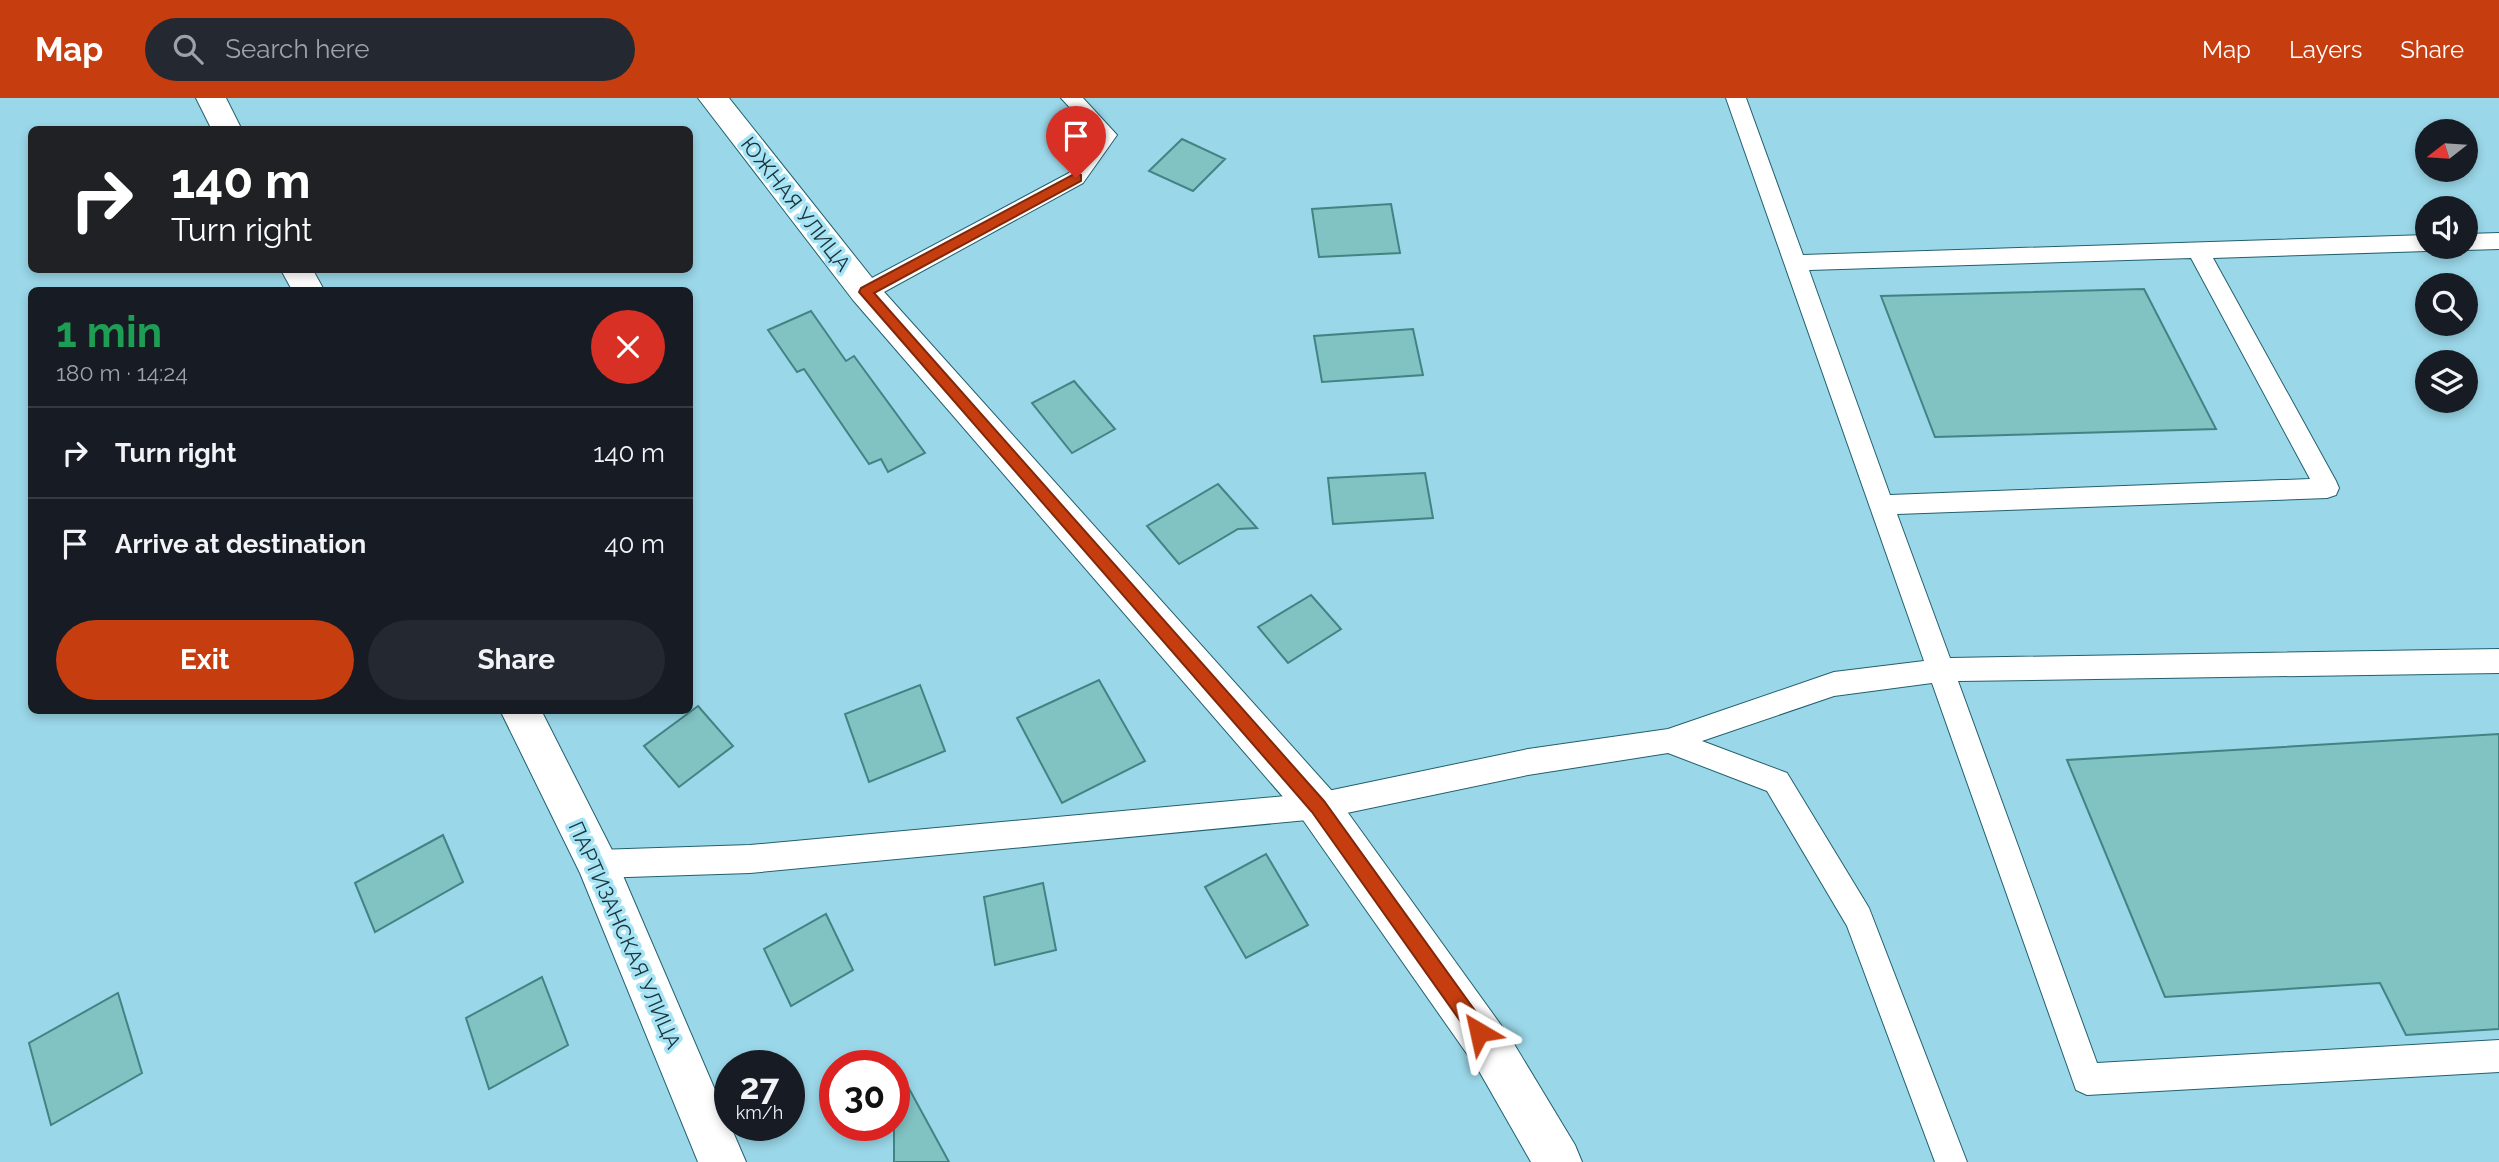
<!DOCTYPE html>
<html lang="en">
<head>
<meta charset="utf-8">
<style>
	body { margin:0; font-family:Raleway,sans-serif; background:#242831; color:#f1f3f6; height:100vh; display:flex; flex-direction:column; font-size:26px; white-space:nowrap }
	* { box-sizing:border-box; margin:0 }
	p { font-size:23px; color:#9ea1a6 }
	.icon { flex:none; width:38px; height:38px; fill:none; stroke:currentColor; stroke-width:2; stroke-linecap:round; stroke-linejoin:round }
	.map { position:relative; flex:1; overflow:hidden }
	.side { position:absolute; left:28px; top:189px; width:665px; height:427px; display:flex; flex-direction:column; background:#171b24; border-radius:10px; box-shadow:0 4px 10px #0003 }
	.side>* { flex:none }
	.guide { position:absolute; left:28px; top:28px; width:665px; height:147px; border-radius:10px; box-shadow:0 4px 10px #0003; background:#202124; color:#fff; overflow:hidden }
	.needle { width:46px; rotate:253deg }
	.tools { position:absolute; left:2415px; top:21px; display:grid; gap:14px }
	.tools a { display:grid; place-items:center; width:63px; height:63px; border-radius:50%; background:#171b24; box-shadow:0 4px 10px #0003; font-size:35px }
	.speed { position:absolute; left:714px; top:952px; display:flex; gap:14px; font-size:35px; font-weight:700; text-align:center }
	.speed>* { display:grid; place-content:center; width:91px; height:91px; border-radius:50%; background:#171b24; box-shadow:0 4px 10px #0003; line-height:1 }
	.speed small { font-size:18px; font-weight:400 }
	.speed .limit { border:10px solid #d22; background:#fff; color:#111 }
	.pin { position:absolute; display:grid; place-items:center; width:60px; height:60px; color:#fff; margin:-72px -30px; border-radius:50% 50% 50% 0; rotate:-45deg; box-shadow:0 0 7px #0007 }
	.pin .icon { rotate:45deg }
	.me { position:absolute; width:77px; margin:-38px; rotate:324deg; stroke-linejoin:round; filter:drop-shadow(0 0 5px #0008) }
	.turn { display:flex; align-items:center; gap:24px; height:147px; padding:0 28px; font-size:32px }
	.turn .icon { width:91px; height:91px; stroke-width:2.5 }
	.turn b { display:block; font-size:49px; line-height:60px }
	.round { display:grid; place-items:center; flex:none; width:74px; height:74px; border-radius:37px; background:#242831 }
	.summary { display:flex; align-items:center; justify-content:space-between; height:119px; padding:0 28px }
	h1 { font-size:42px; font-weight:700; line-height:52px; color:#1e9e55 }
	.primary-button { display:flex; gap:14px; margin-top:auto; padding:14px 28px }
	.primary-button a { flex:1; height:80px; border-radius:42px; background:#c63e0f; color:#fff; font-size:28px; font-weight:700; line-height:80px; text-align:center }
	.primary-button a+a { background:#242831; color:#f1f3f6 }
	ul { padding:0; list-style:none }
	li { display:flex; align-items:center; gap:21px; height:91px; padding:0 28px; border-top:2px solid #363941 }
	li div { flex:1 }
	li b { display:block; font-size:26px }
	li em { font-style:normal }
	header { display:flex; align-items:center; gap:42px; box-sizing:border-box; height:98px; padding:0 35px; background:#c63e0f; color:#fff }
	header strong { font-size:33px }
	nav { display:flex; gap:38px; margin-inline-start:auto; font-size:24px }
	.search { width:490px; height:63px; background:#242831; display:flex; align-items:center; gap:18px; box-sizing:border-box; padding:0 24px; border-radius:38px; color:#9ea1a6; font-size:26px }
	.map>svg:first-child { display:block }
	.building { fill:#81c2c3; stroke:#428384; stroke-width:2 }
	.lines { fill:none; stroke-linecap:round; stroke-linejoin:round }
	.lane-casing { stroke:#22606f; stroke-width:2 }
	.street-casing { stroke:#22606f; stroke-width:2 }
	.primary-casing { stroke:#22606f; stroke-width:2 }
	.lane { fill:#fff; fill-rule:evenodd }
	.street { fill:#fff; fill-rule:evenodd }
	.primary { fill:#fff; fill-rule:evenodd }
	.route { fill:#c63e0f; stroke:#81280a; stroke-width:2 }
	.labels { text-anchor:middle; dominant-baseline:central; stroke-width:7; stroke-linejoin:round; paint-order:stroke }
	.street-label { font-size:21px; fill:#1b343a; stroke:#a6e4f5 }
</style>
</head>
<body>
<header>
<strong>Map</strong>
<div class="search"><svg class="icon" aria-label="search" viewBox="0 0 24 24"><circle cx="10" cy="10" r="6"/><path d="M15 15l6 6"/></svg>Search here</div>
<nav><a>Map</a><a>Layers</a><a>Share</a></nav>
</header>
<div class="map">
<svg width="2499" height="1064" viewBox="0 0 2499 1064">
	<rect width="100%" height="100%" fill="#9ad7e8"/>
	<path class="building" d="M1182 41 1225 61 1193 93 1149 73Z
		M1391 106 1400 155 1319 159 1312 111Z
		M2144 191 2216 331 1935 339 1881 198Z
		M811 213 846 263 854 258 925 355 888 374 881 361 869 366 804 271 797 274 768 232Z
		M1413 231 1423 277 1322 284 1314 238Z
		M1074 283 1115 331 1072 355 1032 305Z
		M1425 375 1433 420 1333 426 1328 380Z
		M1218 386 1257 430 1238 431 1179 466 1147 428Z
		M1311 497 1341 531 1288 565 1258 529Z
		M1099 582 1145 663 1062 705 1017 620Z
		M920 587 945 653 869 684 845 616Z
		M698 608 733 648 679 689 644 648Z
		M2499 636V931L2406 937 2380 885 2165 899 2067 662Z
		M443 737 463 784 375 834 355 785Z
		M1266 756 1308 827 1246 860 1205 789Z
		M1043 785 1056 852 995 867 984 799Z
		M826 816 853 872 791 908 764 851Z
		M542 879 568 947 489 991 466 920Z
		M118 895 142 975 51 1027 29 945Z
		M894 963 949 1064H894Z"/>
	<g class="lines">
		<defs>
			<path id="lane" d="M1061 0H1083L1117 37 1083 85 873 200 865 202 857 200 854 194 857 188 1069 75 1096 38Z
				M1726 0H1746L1803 157 2427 137V149H2436L2427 153 2213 160 2336 383 2339 390 2336 397 2327 400 1897 416 1950 560 2499 551V575L1958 583 2097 965 2499 942V974L2087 997 2076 992 1932 585 1834 598 1702 643 1787 675 1869 810 1967 1064H1935L1847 828 1767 693 1668 655 1528 677 1318 721 750 775 597 780 587 776 583 766 587 756 597 752 750 747 1318 695 1528 651 1668 631 1834 574 1924 563ZM2191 160 2310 381 1890 397 1809 172Z
				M2499 135V151L2466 152 2458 149H2466V136Z"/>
			<path id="street" d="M698 0H729L877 186 1333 694 1511 941 1575 1047 1582 1064H1531L1479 973 1303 722 853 202Z"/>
			<path id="primary" d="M196 0H226L242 32H212Z
				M281 172H313L324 192H292Z
				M500 612H541L612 752 746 1064H698L580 775Z"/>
		</defs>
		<use href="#lane" class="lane-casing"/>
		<use href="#street" class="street-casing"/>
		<use href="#primary" class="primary-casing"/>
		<use href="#lane" class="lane"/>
		<use href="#street" class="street"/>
		<use href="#primary" class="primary"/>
	</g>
	<path class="route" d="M1076 75 1081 77V83L874 195 1324 703 1486 928 1489 934 1486 941 1479 944 1473 941 1312 714 859 194 861 190Z"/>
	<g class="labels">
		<g class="street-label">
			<text transform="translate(796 106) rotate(52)">ЮЖНАЯ УЛИЦА</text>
			<text transform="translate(625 837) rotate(66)">ПАРТИЗАНСКАЯ УЛИЦА</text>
		</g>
	</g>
</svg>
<div class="tools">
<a><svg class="needle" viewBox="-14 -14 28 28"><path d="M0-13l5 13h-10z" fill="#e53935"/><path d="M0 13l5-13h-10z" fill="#9ea1a6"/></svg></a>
<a><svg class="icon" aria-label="sound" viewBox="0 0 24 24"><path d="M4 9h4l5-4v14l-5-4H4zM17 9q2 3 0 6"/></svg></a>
<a><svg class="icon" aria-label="search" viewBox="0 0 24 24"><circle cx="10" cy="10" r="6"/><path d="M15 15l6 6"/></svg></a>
<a><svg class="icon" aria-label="layers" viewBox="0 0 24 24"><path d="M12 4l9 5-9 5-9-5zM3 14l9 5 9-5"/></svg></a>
</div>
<div class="speed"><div>27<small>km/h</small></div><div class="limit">30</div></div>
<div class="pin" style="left:1076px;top:80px;background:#d93025"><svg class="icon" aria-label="arrive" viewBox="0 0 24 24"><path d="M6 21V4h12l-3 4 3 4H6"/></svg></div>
<svg class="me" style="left:1479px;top:934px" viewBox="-20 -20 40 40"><path d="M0-17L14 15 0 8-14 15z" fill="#c63e0f" stroke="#fff" stroke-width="4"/></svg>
<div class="guide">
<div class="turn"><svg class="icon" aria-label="right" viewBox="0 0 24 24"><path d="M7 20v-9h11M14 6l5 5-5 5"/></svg><div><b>140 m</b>Turn right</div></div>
</div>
<section class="side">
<div class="summary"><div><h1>1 min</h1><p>180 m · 14:24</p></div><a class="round" style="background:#d93025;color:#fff"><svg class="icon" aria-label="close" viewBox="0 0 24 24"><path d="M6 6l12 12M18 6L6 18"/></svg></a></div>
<ul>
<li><svg class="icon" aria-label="right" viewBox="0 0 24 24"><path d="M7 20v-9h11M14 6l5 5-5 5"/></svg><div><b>Turn right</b></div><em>140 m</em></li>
<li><svg class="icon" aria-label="arrive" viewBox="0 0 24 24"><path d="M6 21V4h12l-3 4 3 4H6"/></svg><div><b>Arrive at destination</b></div><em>40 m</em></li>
</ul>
<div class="primary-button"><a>Exit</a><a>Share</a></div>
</section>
</div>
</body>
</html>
